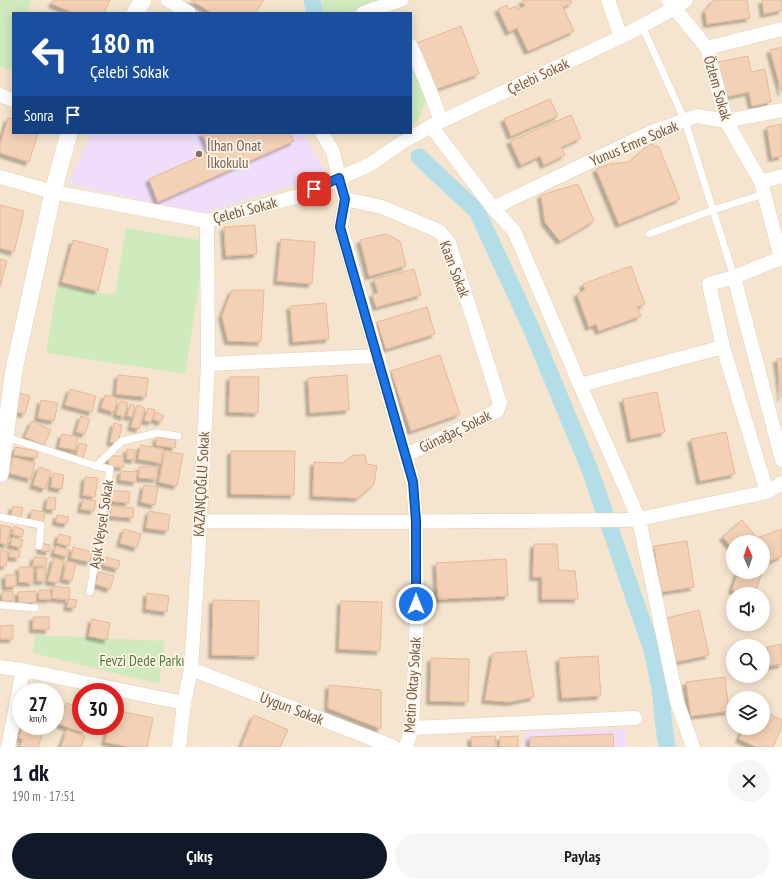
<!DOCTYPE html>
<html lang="tr">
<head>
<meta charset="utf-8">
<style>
	body { margin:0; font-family:"PT Sans Narrow",sans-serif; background:#f6f6f6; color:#202124; height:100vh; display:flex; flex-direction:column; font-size:15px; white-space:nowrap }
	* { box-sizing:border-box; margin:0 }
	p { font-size:13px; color:#757577 }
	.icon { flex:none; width:22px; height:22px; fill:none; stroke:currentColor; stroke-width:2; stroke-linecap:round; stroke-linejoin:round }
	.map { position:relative; height:747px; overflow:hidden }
	.details { display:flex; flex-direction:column; background:#fff; flex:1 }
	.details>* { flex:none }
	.banner { position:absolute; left:12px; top:12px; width:400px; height:122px; border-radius:0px; box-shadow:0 2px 10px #0003; background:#1a4fa0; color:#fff; overflow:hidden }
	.needle { width:26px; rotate:357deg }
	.tools { position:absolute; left:726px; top:535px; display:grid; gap:8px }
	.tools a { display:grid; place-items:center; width:44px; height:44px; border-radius:50%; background:#fff; box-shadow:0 2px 10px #0003; font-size:20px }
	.speed { position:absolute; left:12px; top:683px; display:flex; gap:8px; font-size:20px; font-weight:700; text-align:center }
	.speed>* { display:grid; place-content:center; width:52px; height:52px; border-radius:50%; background:#fff; box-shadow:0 2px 10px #0003; line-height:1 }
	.speed small { font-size:10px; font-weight:400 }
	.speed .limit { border:6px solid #d22; background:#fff; color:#111 }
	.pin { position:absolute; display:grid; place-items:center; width:34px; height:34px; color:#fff; margin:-17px; border-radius:8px; box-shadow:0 2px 6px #0006 }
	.me { position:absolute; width:44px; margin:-22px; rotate:0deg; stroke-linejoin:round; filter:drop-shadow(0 0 3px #0008) }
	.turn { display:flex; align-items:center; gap:14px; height:84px; padding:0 12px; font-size:18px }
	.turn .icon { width:52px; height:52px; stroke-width:2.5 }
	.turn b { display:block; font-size:28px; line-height:34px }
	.then { display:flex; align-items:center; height:38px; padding:0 12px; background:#0003; gap:8px; font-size:15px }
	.round { display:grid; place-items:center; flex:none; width:42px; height:42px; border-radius:21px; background:#f6f6f6 }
	.head { display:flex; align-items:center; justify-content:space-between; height:68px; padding:0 12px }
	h1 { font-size:24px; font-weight:700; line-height:30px; color:#111827 }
	.action { display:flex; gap:8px; margin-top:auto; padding:8px 12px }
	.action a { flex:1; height:46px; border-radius:24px; background:#111827; color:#fff; font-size:16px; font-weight:700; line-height:46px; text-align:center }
	.action a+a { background:#f6f6f6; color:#202124 }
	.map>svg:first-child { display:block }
	.residential { fill:#f5e5ce; fill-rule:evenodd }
	.education { fill:#f0ddf9 }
	.green { fill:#cfebbe }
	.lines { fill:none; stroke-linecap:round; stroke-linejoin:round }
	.canal { stroke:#b4dee7; stroke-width:17 }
	.building { fill:#f3d1b6; stroke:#e7b896; filter:url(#shadow) }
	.service-casing { stroke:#e1cfbc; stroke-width:8 }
	.minor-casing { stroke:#e1cfbc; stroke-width:15 }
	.tertiary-casing { stroke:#e1cfbc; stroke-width:18 }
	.service { stroke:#fff; stroke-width:7 }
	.minor { stroke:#fff; stroke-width:14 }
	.tertiary { stroke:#fff; stroke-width:17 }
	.route-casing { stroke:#114b97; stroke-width:10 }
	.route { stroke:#1a73e8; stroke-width:7 }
	.education-dot { fill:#8d6e63; stroke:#fff6e7; stroke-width:1.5 }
	.labels { text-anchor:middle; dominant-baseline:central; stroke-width:3.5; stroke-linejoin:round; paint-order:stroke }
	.street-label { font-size:15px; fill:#745846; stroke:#fff6e7 }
	.education-label { font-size:15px; fill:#785e54; stroke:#fff6e7; text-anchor:start }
	.park-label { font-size:15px; fill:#4e7b3e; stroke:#fff6e7 }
</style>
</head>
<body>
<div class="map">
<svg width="782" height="747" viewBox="0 0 782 747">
	<defs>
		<filter id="shadow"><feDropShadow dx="-3.5" dy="3.5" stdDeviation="1" flood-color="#0004"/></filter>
	</defs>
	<rect width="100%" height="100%" fill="#fdf3e0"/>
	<path class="residential" d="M0 0H782V747H0ZM13 13H411V133H13ZM733 542H763V572H733ZM733 594H763V624H733ZM733 646H763V676H733ZM21 692H55V726H21ZM81 692H115V726H81ZM733 698H763V728H733Z"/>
	<path class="education" d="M91 133H304L327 175 203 213 68 184Z
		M626 729V747H525L524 732Z"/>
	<path class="green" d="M0 0H31L28 13H13V71L0 66Z
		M322 0H388V1L345 13H323Z
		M411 64 427 98 418 120 411 124Z
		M126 228 206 241 185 374 46 353 57 286 115 295Z
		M35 635 165 641 159 684 33 653Z"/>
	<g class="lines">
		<path class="canal" d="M312 0 315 13
			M419 157 477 211 532 330 590 470 652 650 660 689 665 734 667 747"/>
	</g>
	<path class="building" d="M54 0H110L104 13H74L52 4Z
		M191 0H264L255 13H212Z
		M522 0H571L572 3 563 7 574 31 528 51 517 28 509 32 498 9 507 5 509 9 517 6 518 9 525 6Z
		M714 0H747L750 18 707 24 705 11Z
		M762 0H782V10L764 14Z
		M461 26 479 74 434 90 417 43Z
		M782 47V93L770 50Z
		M748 56 751 72 765 69 771 102 752 106 749 92 725 97 718 62Z
		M550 99 558 116 511 136 504 119Z
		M571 115 581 138 561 147 565 155 544 165 540 156 521 165 510 141Z
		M8 118 13 119V133H38L29 162 0 153V145Z
		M782 124V156L772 158 767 127Z
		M202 133H290L294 141 158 202 149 179 210 152Z
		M650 144 659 147 680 199 619 224 596 169 609 164 629 162Z
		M578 184 594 221 560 241 545 222 541 195Z
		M0 205 24 211 14 252 0 248Z
		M255 225 257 254 226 256 224 227Z
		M386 234 400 241 406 266 369 276 360 240Z
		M281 239 315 242 312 284 277 281Z
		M73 240 108 249 98 291 62 282Z
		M0 259 7 261 0 287Z
		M631 266 645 304 637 307 641 316 599 331 596 324 589 327 577 294 585 290 583 284Z
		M414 269 421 295 376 307 372 294 378 293 374 279Z
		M232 290H264L261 342 228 341 222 316Z
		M326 303 329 339 293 342 290 306Z
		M427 307 435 334 386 349 377 322Z
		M440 355 460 414 411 431 391 371Z
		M782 358V398L777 359Z
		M118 375 148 378 146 397 116 394Z
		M347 375 349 410 310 413 308 378Z
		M230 377H259L258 413 229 412Z
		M70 389 96 396 92 412 65 405Z
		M657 392 665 432 631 439 623 399Z
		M20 393 30 396 25 414 14 411Z
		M105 395 118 398 114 412 101 408Z
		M41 400 58 403 54 421 38 418Z
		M120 401 128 403 124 417 116 414Z
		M130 404 135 406 132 417 127 416Z
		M137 405 145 408 139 429 131 427Z
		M148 408 155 410 151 422 144 420Z
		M156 412 164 416 161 422 153 419Z
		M81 416 90 419 85 434 76 432Z
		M32 421 51 430 44 445 25 437Z
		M114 423 122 425 118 444 110 442Z
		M726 432 735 474 700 481 691 439Z
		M62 434 78 437 76 450 59 447Z
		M157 437 176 440 175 448 156 445Z
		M79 443 87 445 83 459 76 457Z
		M141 445 163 449 161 463 138 459Z
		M15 447 38 451 37 458 14 455Z
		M127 449 135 450V460L127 459Z
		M165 451 183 454 177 486 159 482Z
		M231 451H295L294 495 231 494Z
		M353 455H365L367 464 377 466 374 484 358 498 313 496 314 462 343 463Z
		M108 456H123L124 467H109Z
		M13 457 35 463 31 479 9 473Z
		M39 467 51 471 45 489 33 485Z
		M139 467H157V479L139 478Z
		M121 471 137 472 136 482 120 480Z
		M53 473 64 475 62 489 51 487Z
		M85 477 98 478 95 497 83 495Z
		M144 485 158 487 155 505 141 502Z
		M110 490 130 492 129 503 109 501Z
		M48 497 56 498 55 510 46 509Z
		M83 499 96 501 94 511 81 509Z
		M13 506 23 508 21 518 11 515Z
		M111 506 134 508 133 518 110 516Z
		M32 510 45 512 43 524 30 522Z
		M149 511 170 515 168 531 146 528Z
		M57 515 69 517 67 524 56 522Z
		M742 520 757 538 782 529V556L765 563 763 570V542H733V549L723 537Z
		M1 525 11 527 7 545 0 543Z
		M14 526 24 530 22 537 12 534Z
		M124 529 141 534 137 548 120 543Z
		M59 534 71 537 69 546 57 543Z
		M13 537 23 540 21 548 10 545Z
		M687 541 694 587 661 592 654 546Z
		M41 543 50 545 49 552 40 550Z
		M534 544H557L559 570 575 571 578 599H542V577H533Z
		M56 546 69 550 67 557 54 553Z
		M73 547 92 552 90 562 71 558Z
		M0 550 8 552 6 566H0Z
		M10 550 20 551 19 558 9 557Z
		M34 557 47 558 46 566H33Z
		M106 557 120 561 118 569 103 565Z
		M54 558 64 561 58 583 48 581Z
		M506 559 508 596 438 599 436 563Z
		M66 561 76 563 72 581 63 579Z
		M19 567H33V583L19 582Z
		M37 568H46L45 581H37Z
		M99 572 114 576 110 589 95 584Z
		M738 572H762L755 594H743L732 590Z
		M5 575H16V586L6 587Z
		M53 586 70 588 69 600 52 598Z
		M39 590H50L51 599H39Z
		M13 591V601H2V592Z
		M36 591V602L19 603 18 592Z
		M147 593 169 596 167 612 146 609Z
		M69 599 77 600 75 608 67 607Z
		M213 600 259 601 258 656 212 655Z
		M341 601 382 602 380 651 339 649Z
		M699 610 709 655 676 662 667 618Z
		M33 617H49V630L33 629Z
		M92 619 110 623 107 640 89 636Z
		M13 625V639H0V626Z
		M782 644V664L770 666 767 647Z
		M526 651 534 697 510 702 485 700 493 653Z
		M598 656 601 696 562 698 559 658Z
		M431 658 469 659 468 702 430 701Z
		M725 677 729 711 691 716 686 682Z
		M329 685 381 690V729L328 708Z
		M66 703 81 708V726H86L83 733 59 724Z
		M115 710 153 718 147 747H129L105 742 109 726H115Z
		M763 711 782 720V726L773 747H756L739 739 744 728H763Z
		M254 715 288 730 280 747H241Z
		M23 726H45L38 747H23L20 746 23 739 19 738Z
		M67 730 85 736 81 747H61Z
		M613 734 614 747H530V737Z
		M495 736 496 747H472L471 737Z
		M518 736V747H500V737Z"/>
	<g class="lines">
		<defs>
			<path id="service" d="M642 26 685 121 734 277
				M649 234 713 210 764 194
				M6 437 96 466 110 469 90 592
				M96 466 122 441 158 433 178 436
				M0 517 41 525 39 546
				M0 605 35 608"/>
			<path id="minor" d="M168 0 189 13
				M608 0 621 37
				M668 0 707 48 726 121 761 182 781 258 734 277 782 460
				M363 13 401 0
				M411 46 430 91 441 121
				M707 48 782 29
				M0 95 13 100
				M431 126 493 208 514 231 580 385 639 519 677 702 693 747
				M322 133 333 152 339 178 345 199 341 227 413 482 416 521 417 618 412 728 406 747
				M0 177 53 192 207 221 302 195 371 164 398 145 431 126 621 37 675 8 686 0
				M761 182 782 176
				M345 199 382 207 439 231 449 243 500 403 497 411 406 455
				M493 208 654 131 697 116 726 121 782 110
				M734 277 709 284 723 347 767 492
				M208 364 378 356
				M580 385 723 347
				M199 521 362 522 623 520 639 519 767 492 782 483
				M0 667 23 670 184 703
				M191 669 394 747
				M412 728 635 718
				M8 747 23 670
				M179 747 184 703 191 669 198 562 208 364 207 221"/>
			<path id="tertiary" d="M135 13 143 0
				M0 474 14 370 53 192 69 133"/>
		</defs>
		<use href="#service" class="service-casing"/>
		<use href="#minor" class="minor-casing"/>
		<use href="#tertiary" class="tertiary-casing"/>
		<use href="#service" class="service"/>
		<use href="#minor" class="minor"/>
		<use href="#tertiary" class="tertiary"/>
	</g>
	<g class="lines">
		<defs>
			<path id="route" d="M314 189 339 178 345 199 340 227 413 482 416 521V604"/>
		</defs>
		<use href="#route" class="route-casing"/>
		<use href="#route" class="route"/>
	</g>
	<circle class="education-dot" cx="199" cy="154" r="4"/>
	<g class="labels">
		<g class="street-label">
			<text transform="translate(538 76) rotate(-25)">Çelebi Sokak</text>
			<text transform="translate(718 88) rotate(74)">Özlem Sokak</text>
			<text transform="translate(634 143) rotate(-23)">Yunus Emre Sokak</text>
			<text transform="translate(245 210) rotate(-15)">Çelebi Sokak</text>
			<text transform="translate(455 269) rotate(69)">Kaan Sokak</text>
			<text transform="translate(455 431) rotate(-26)">Günağaç Sokak</text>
			<text transform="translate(201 484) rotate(-87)">KAZANÇOĞLU Sokak</text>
			<text transform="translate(101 524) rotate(-81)">Aşık Veysel Sokak</text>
			<text transform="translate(412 685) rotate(-86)">Metin Oktay Sokak</text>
			<text transform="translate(292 708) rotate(21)">Uygun Sokak</text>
		</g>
		<g class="education-label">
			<text x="207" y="145">İlhan Onat<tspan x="207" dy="17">İlkokulu</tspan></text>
		</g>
		<g class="park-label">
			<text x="142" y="660">Fevzi Dede Parkı</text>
		</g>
	</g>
</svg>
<div class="tools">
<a><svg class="needle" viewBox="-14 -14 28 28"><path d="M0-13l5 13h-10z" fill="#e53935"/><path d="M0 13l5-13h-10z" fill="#757577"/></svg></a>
<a><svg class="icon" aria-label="sound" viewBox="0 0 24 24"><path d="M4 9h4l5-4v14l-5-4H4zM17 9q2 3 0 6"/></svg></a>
<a><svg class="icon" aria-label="search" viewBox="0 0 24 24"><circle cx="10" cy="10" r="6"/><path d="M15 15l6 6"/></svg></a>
<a><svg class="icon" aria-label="layers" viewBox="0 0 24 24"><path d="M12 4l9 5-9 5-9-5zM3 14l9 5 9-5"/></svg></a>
</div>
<div class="speed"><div>27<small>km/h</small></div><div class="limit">30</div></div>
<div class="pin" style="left:314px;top:189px;background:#d93025"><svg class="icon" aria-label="arrive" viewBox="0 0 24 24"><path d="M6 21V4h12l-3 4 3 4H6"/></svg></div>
<svg class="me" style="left:416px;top:604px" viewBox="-20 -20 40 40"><circle r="17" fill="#1a73e8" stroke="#fff" stroke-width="3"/><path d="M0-11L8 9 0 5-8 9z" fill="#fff"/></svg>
<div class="banner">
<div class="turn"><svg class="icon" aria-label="left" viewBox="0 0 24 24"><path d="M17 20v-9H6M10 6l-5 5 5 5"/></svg><div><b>180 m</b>Çelebi Sokak</div></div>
<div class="then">Sonra<svg class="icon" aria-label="arrive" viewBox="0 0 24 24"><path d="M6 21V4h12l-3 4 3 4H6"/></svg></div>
</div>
</div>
<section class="details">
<div class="head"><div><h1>1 dk</h1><p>190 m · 17:51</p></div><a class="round"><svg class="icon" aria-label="close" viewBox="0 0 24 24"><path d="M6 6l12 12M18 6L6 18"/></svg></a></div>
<div class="action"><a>Çıkış</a><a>Paylaş</a></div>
</section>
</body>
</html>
